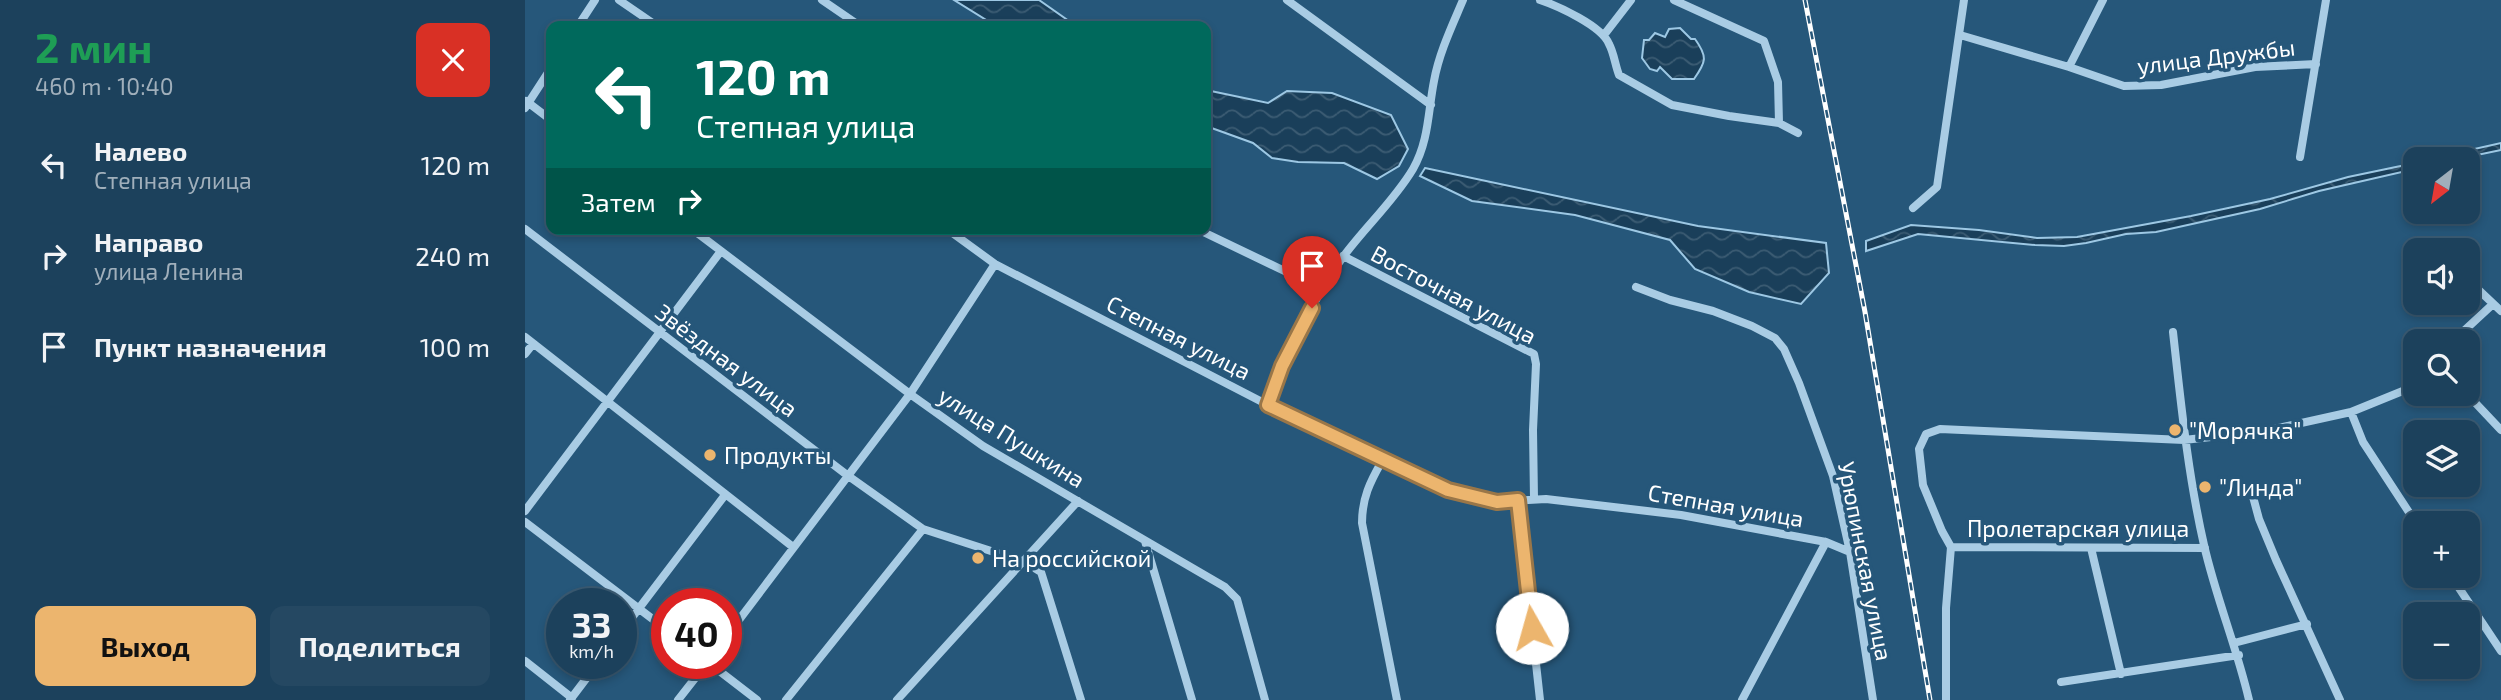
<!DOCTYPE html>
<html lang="ru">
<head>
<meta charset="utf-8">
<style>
	body { margin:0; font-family:"Exo 2",sans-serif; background:#254862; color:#f1f3f6; height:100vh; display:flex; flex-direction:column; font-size:26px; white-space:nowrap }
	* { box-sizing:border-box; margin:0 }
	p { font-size:23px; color:#a0afbb }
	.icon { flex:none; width:38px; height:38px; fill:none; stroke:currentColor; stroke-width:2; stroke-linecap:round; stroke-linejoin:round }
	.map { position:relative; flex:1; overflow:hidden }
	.side { display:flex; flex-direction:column; background:#1c415c; width:525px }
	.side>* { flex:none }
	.banner { position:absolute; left:21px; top:21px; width:665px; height:214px; border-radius:14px; box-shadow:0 4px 10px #0003,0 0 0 2px #3a5a72; background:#00695c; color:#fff; overflow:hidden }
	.needle { width:46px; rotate:211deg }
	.controls { position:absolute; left:1878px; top:147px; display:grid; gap:14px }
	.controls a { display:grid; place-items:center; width:77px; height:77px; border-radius:14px; background:#1c415c; box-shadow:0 4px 10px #0003,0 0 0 2px #3a5a72; font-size:35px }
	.speed { position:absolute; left:21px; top:588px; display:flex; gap:14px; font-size:35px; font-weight:700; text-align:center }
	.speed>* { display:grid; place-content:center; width:91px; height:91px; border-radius:50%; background:#1c415c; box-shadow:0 4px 10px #0003,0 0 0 2px #3a5a72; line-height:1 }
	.speed small { font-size:18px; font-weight:400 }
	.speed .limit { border:10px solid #d22; background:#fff; color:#111 }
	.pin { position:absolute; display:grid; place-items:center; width:60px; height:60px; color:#fff; margin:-72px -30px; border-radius:50% 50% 50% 0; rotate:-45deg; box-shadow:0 0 7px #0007 }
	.pin .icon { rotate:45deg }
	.me { position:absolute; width:77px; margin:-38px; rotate:353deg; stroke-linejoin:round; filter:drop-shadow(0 0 5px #0008) }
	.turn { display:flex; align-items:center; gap:24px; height:147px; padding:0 35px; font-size:32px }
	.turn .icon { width:91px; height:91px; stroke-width:2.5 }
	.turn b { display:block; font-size:49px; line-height:60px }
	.then { display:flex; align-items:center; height:66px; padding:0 35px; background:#0003; gap:14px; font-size:26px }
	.round { display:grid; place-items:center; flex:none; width:74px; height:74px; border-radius:14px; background:#254862 }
	.overview { display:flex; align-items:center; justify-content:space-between; height:119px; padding:0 35px }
	h1 { font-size:42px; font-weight:700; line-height:52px; color:#1e9e55 }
	.action { display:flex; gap:14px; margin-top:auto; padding:14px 35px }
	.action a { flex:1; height:80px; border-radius:14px; background:#ecb56e; color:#111; font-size:28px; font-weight:700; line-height:80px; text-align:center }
	.action a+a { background:#254862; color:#f1f3f6 }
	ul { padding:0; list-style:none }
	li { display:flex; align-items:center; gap:21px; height:91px; padding:0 35px }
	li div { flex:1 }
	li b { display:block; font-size:26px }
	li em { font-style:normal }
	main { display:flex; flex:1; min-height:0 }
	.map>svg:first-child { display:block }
	.water { fill:url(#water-waves); stroke:#9dc8e4; stroke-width:2 }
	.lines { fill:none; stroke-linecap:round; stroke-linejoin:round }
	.minor { stroke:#a9cce4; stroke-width:8 }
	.rail-casing { stroke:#fff; stroke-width:5 }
	.rail { stroke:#26577a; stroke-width:2.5; stroke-dasharray:8; stroke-linecap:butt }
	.route-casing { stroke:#997648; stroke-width:18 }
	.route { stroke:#ecb56e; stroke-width:12 }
	.poi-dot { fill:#ecb56e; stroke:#26577a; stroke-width:2.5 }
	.labels { text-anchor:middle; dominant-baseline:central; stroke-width:7; stroke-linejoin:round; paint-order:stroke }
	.street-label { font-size:23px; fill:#fff; stroke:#26577a }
	.poi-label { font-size:23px; fill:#fff; stroke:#26577a; text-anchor:start }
</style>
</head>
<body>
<main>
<section class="side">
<div class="overview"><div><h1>2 мин</h1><p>460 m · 10:40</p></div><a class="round" style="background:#d93025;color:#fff"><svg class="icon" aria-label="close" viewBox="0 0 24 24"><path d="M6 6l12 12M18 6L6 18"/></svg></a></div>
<ul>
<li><svg class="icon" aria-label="left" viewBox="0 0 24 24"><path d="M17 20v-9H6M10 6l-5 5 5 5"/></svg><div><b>Налево</b><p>Степная улица</p></div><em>120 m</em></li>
<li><svg class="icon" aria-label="right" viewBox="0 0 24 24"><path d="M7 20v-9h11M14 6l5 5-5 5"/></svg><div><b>Направо</b><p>улица Ленина</p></div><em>240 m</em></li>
<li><svg class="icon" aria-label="arrive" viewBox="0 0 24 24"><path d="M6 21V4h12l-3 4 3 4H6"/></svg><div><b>Пункт назначения</b></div><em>100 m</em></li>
</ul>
<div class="action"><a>Выход</a><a>Поделиться</a></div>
</section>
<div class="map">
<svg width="1976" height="700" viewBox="0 0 1976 700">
	<defs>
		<pattern id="water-waves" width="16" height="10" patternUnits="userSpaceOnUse" patternTransform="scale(1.75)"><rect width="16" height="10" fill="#1a3f5a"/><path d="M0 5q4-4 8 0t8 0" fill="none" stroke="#3c5c73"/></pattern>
	</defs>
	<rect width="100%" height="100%" fill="#26577a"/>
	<path class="water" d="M429 0H514L551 26H471Z
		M1155 28 1166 39H1170C1183 57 1181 62 1169 79H1147L1135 67 1132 71 1125 69 1117 58 1119 40H1124L1130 33 1140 37 1144 29Z
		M681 90 743 103 762 91 807 93 866 115 883 149 874 166 852 179 819 163 773 162 747 158 728 143 681 126Z
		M1976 143V150L1933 159H1905Z
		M1890 163V169L1794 191 1735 209 1631 232 1601 234 1561 243 1539 246 1510 245 1393 234 1341 251V241L1386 225 1454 230 1512 238 1552 237 1666 216 1745 199 1823 177Z
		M900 168 1173 226 1301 243 1304 273 1276 304 1224 292 1170 269 1145 240 1050 215 947 201 895 176Z"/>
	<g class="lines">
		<path class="minor" d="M94 0 132 26
			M297 0 335 26
			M762 0 906 105
			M1015 0C1033 6 1077 26 1084 44 1089 53 1090 65 1094 75L1147 105 1204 116 1254 123 1273 133
			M1149 0 1239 41 1253 82 1254 123
			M53 26 70 0
			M1079 35 1106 0
			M1435 35 1544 67 1599 86 1636 85 1730 67 1791 64
			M1544 67 1578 0
			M1 101 26 120
			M0 108 26 68
			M1775 157 1801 0
			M1388 208 1412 187 1439 0
			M0 229 322 475 398 529 500 562 516 572 556 700
			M167 229 385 394 458 446 700 587 712 599 740 700
			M422 229 470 264 743 405 924 490 972 502 1021 499 1156 515 1301 542 1325 552
			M672 229 797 289
			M818 256 1009 354 1011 364 1008 430 1009 499
			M1942 279 1976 311
			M1111 287 1145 300 1188 311 1227 326 1250 338 1259 349 1274 383 1308 476 1325 552 1348 700
			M1648 332C1656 404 1663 475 1679 545 1691 598 1712 648 1724 700
			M1896 332 1902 341
			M0 337 268 547
			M1928 341 1968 304
			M0 354 8 344
			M1942 394 1976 430
			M743 405C762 354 786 302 818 257 840 227 869 201 888 169 904 141 903 111 909 81 914 53 927 26 938 0
			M1826 412 1838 442 1891 523
			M857 461C845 482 837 498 837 523L872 700
			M1727 493 1734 519 1751 560 1815 700
			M993 500 1015 700
			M0 511 196 251
			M0 522 142 630
			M620 541 667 700
			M1426 547 1680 548
			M1566 548 1596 674
			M1926 576 1976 651
			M96 632 200 495
			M201 637 385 394 470 264
			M1709 643 1782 624
			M0 661 47 698
			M184 663 232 700
			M1536 682 1714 655
			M45 700 73 663
			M153 700 182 663
			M261 700 398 529
			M372 700 553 501
			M1217 700 1301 542
			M1421 700V608L1426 547 1417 531 1398 485 1394 449 1401 434 1415 429 1659 440 1740 431 1826 412 1890 386"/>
		<defs>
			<path id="rail" d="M1280 0 1340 312 1405 700"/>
		</defs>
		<use href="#rail" class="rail-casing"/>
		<use href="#rail" class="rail"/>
	</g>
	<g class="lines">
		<defs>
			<path id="route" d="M787 308 757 366 743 405 923 490 972 502 993 500 1007 628"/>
		</defs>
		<use href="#route" class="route-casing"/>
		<use href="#route" class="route"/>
	</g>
	<g class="poi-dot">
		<circle cx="1650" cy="430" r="7"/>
		<circle cx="185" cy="455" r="7"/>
		<circle cx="1680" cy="487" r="7"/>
		<circle cx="453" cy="558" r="7"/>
	</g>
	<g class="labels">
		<g class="street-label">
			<text transform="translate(1691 56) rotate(-7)">улица Дружбы</text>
			<text transform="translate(929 294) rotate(28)">Восточная улица</text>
			<text transform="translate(654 337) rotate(27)">Степная улица</text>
			<text transform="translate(202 360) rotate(37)">Звёздная улица</text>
			<text transform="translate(487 437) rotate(32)">улица Пушкина</text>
			<text transform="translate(1201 505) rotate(10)">Степная улица</text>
			<text x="1553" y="528">Пролетарская улица</text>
			<text transform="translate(1341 561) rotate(79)">Урюпинская улица</text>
		</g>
		<g class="poi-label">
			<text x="1664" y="430">"Морячка"</text>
			<text x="199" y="455">Продукты</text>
			<text x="1694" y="487">"Линда"</text>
			<text x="467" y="558">На российской</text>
		</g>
	</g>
</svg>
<div class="controls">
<a><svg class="needle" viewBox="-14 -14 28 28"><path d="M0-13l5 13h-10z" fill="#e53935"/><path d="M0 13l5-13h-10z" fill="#a0afbb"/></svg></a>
<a><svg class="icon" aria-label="sound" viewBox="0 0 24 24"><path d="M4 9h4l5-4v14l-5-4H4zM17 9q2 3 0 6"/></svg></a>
<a><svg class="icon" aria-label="search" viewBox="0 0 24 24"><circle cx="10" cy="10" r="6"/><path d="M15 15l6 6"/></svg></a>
<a><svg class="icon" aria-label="layers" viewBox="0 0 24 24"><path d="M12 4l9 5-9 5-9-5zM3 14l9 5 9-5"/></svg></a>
<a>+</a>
<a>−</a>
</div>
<div class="speed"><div>33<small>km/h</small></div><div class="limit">40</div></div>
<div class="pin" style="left:787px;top:308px;background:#d93025"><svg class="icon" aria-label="arrive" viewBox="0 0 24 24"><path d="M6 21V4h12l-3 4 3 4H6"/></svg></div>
<svg class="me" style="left:1007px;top:628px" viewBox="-20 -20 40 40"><circle r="19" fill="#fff"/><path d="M0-13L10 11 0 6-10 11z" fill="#ecb56e"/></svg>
<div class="banner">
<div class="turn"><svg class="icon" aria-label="left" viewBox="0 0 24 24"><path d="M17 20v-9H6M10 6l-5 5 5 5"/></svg><div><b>120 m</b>Степная улица</div></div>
<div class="then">Затем<svg class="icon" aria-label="right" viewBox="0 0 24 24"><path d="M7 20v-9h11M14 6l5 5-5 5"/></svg></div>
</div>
</div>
</main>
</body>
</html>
